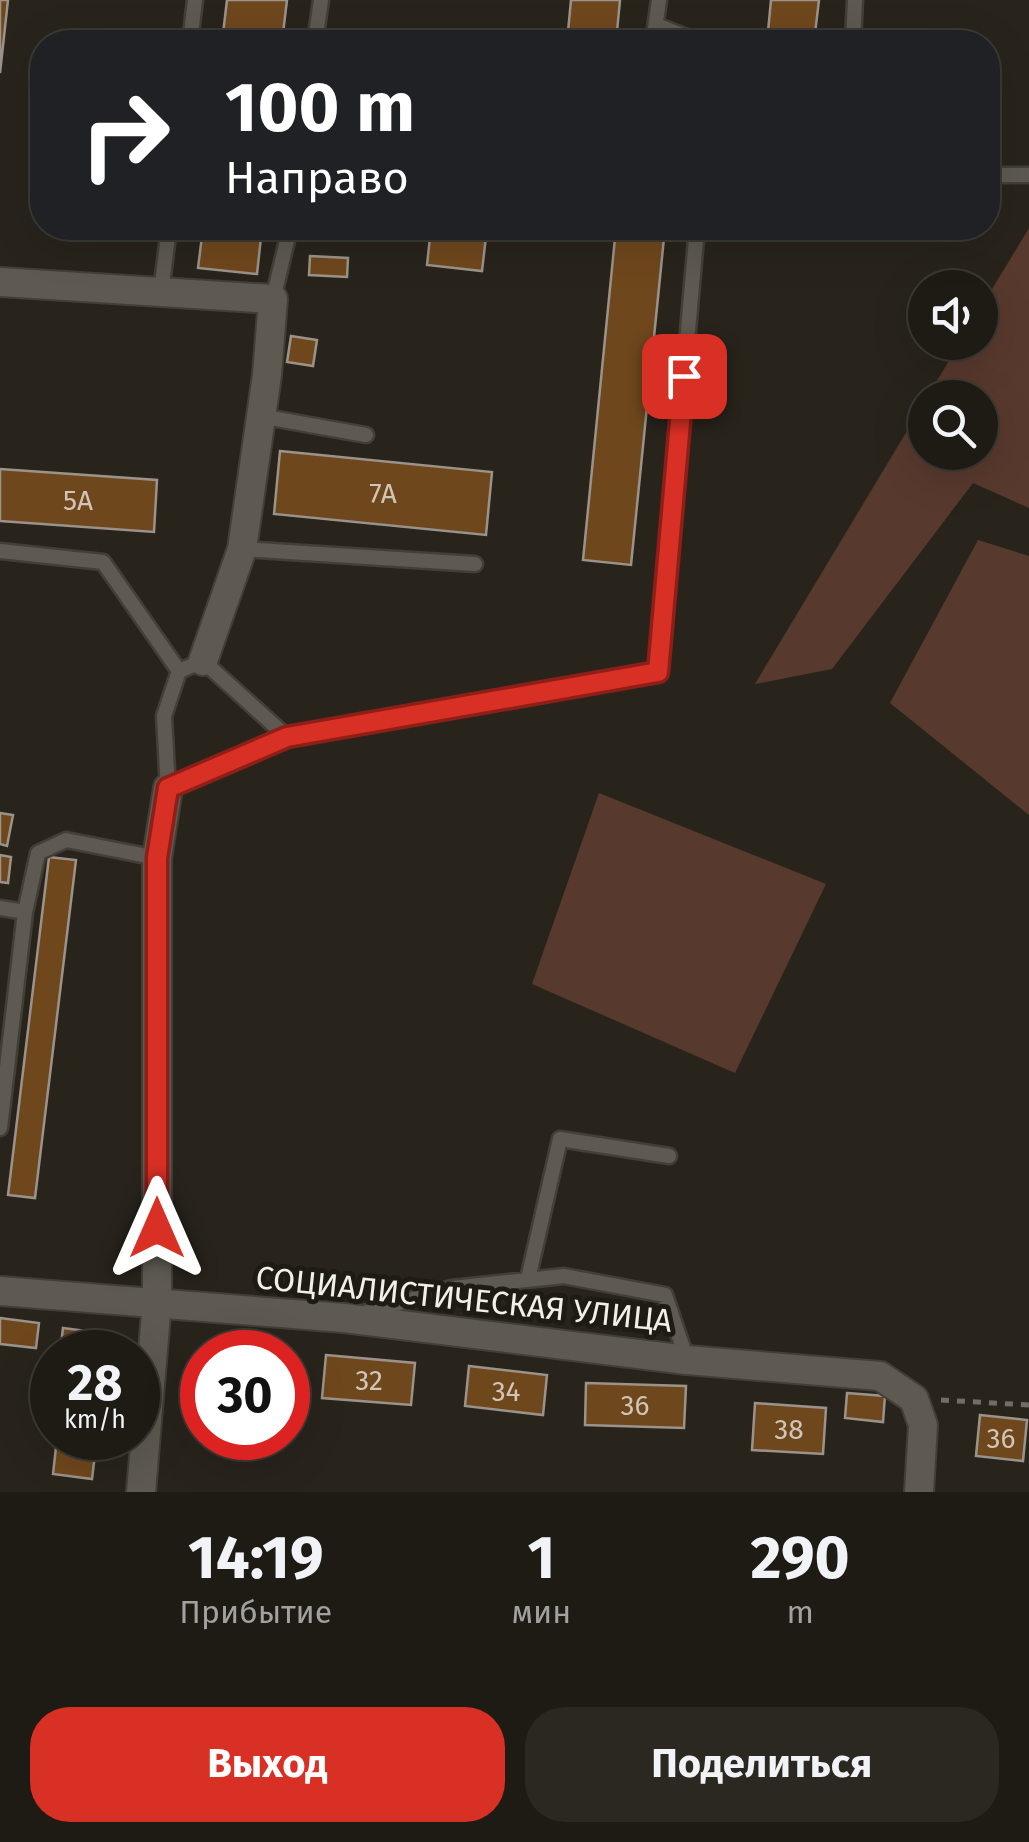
<!DOCTYPE html>
<html lang="ru">
<head>
<meta charset="utf-8">
<style>
	body { margin:0; font-family:"Fira Sans",sans-serif; background:#2b2822; color:#f1f3f6; height:100vh; display:flex; flex-direction:column; font-size:38px; white-space:nowrap }
	* { box-sizing:border-box; margin:0 }
	p { font-size:32px; color:#a1a1a0 }
	.icon { flex:none; width:55px; height:55px; fill:none; stroke:currentColor; stroke-width:2; stroke-linecap:round; stroke-linejoin:round }
	.map { position:relative; height:1492px; overflow:hidden }
	.panel { display:flex; flex-direction:column; background:#1e1b15; flex:1 }
	.panel>* { flex:none }
	.hud { position:absolute; left:30px; top:30px; width:970px; height:210px; border-radius:40px; box-shadow:0 10px 40px #0002,0 0 0 2px #3c3934; background:#202124; color:#fff; overflow:hidden }
	.controls { position:absolute; left:908px; top:270px; display:grid; gap:20px }
	.controls a { display:grid; place-items:center; width:90px; height:90px; border-radius:50%; background:#1e1b15; box-shadow:0 10px 40px #0002,0 0 0 2px #3c3934; font-size:50px }
	.speed { position:absolute; left:30px; top:1330px; display:flex; gap:20px; font-size:50px; font-weight:700; text-align:center }
	.speed>* { display:grid; place-content:center; width:130px; height:130px; border-radius:50%; background:#1e1b15; box-shadow:0 10px 40px #0002,0 0 0 2px #3c3934; line-height:1 }
	.speed small { font-size:25px; font-weight:400 }
	.speed .limit { border:15px solid #d22; background:#fff; color:#111 }
	.pin { position:absolute; display:grid; place-items:center; width:85px; height:85px; color:#fff; margin:-42px; border-radius:20px; box-shadow:0 5px 15px #0006 }
	.me { position:absolute; width:110px; margin:-55px; rotate:0deg; stroke-linejoin:round; filter:drop-shadow(0 0 8px #0008) }
	.turn { display:flex; align-items:center; gap:35px; height:210px; padding:0 30px; font-size:45px }
	.turn .icon { width:130px; height:130px; stroke-width:2.5 }
	.turn b { display:block; font-size:70px; line-height:85px }
	.eta { display:flex; justify-content:space-evenly; align-items:center; height:170px; text-align:center }
	.eta b { font-size:60px; font-weight:700; line-height:70px }
	.button { display:flex; gap:20px; margin-top:auto; padding:20px 30px }
	.button a { flex:1; height:115px; border-radius:40px; background:#d93025; color:#fff; font-size:40px; font-weight:700; line-height:115px; text-align:center }
	.button a+a { background:#2b2822; color:#f1f3f6 }
	.map>svg:first-child { display:block }
	.green { fill:#58392d }
	.building { fill:#6f471d; stroke:#9b938b; stroke-width:2.5 }
	.lines { fill:none; stroke-linecap:round; stroke-linejoin:round }
	.service-casing { stroke:#423f38; stroke-width:19 }
	.minor-casing { stroke:#423f38; stroke-width:32 }
	.path { stroke:#726e67; stroke-width:5; stroke-dasharray:8 8; stroke-linecap:butt }
	.service { stroke:#5e5a51; stroke-width:14 }
	.minor { stroke:#5e5a51; stroke-width:28 }
	.route-casing { stroke:#8d1f18; stroke-width:25 }
	.route { stroke:#d93025; stroke-width:18 }
	.labels { text-anchor:middle; dominant-baseline:central; stroke-width:10; stroke-linejoin:round; paint-order:stroke }
	.number-label { font-size:28px; fill:#d0c5b6 }
	.street-label { font-size:32px; fill:#f1efe9; stroke:#1e1b13 }
</style>
</head>
<body>
<div class="map">
<svg width="1029" height="1492" viewBox="0 0 1029 1492">
	<rect width="100%" height="100%" fill="#28241c"/>
	<path class="green" d="M1029 228V508L973 483 832 669 755 684 925 401V452H980V398L927 397 960 343 980 342V309Z
		M978 540 1029 556V815L890 703Z
		M599 793 826 884 735 1073 532 984Z"/>
	<path class="building" d="M0 0H8L0 73Z
		M227 0H287L282 42H222Z
		M571 0H620L616 42H567Z
		M771 0H819L814 42H767Z
		M203 228H262L257 274 198 268Z
		M431 228H487L482 271 427 265Z
		M616 228H665L631 565 583 560Z
		M310 256 348 258 347 277 309 275Z
		M291 336 317 340 313 366 287 362Z
		M280 451 492 472 486 535 274 514Z
		M0 469 157 480 154 532 0 521Z
		M0 813 13 815 7 846 0 844Z
		M0 855 11 857 8 883 0 882Z
		M49 857 76 860 35 1198 8 1195Z
		M0 1318 39 1323 36 1348 0 1344Z
		M63 1328 110 1334 107 1352H60Z
		M206 1343 281 1348V1352H206Z
		M326 1355 415 1363 411 1405 322 1398Z
		M469 1366 547 1375 543 1415 465 1406Z
		M586 1383 686 1386 684 1428 585 1425Z
		M847 1393 885 1396 883 1422 845 1418Z
		M755 1403 826 1408 823 1454 752 1450Z
		M980 1415 1027 1420 1023 1461 976 1456Z
		M57 1438H97L92 1479 53 1474Z"/>
	<g class="lines">
		<defs>
			<path id="service" d="M656 25 700 42
				M190 42 195 0
				M315 42 321 0
				M653 42 659 0
				M853 42 855 0
				M988 175H1029
				M289 234 322 228
				M161 292 169 228
				M273 299 290 228
				M260 416 366 435
				M242 549 475 564
				M0 551 103 562 179 671
				M287 737 203 661 179 671 164 716 168 788 287 737 658 672 697 228
				M0 908 25 912
				M0 1128 25 912 38 853 66 840 157 858
				M528 1279 560 1139 669 1156
				M364 1313 452 1288 564 1276 665 1295 687 1360"/>
			<path id="minor" d="M0 282 273 299 267 375 242 549 203 661
				M0 1291 344 1318 687 1360 880 1376 914 1399 923 1425 919 1492
				M141 1492 157 1302V858L168 788"/>
		</defs>
		<use href="#service" class="service-casing"/>
		<use href="#minor" class="minor-casing"/>
		<path class="path" d="M941 1400 1029 1405"/>
		<use href="#service" class="service"/>
		<use href="#minor" class="minor"/>
	</g>
	<g class="lines">
		<defs>
			<path id="route" d="M157 1228V858L168 788 287 737 658 672 684 376"/>
		</defs>
		<use href="#route" class="route-casing"/>
		<use href="#route" class="route"/>
	</g>
	<g class="labels">
		<g class="number-label">
			<text x="383" y="493">7А</text>
			<text x="78" y="500">5А</text>
			<text x="369" y="1380">32</text>
			<text x="506" y="1391">34</text>
			<text x="635" y="1405">36</text>
			<text x="789" y="1429">38</text>
			<text x="1001" y="1438">36</text>
		</g>
		<g class="street-label">
			<text transform="translate(464 1299) rotate(6)">СОЦИАЛИСТИЧЕСКАЯ УЛИЦА</text>
		</g>
	</g>
</svg>
<div class="controls">
<a><svg class="icon" aria-label="sound" viewBox="0 0 24 24"><path d="M4 9h4l5-4v14l-5-4H4zM17 9q2 3 0 6"/></svg></a>
<a><svg class="icon" aria-label="search" viewBox="0 0 24 24"><circle cx="10" cy="10" r="6"/><path d="M15 15l6 6"/></svg></a>
</div>
<div class="speed"><div>28<small>km/h</small></div><div class="limit">30</div></div>
<div class="pin" style="left:684px;top:376px;background:#d93025"><svg class="icon" aria-label="arrive" viewBox="0 0 24 24"><path d="M6 21V4h12l-3 4 3 4H6"/></svg></div>
<svg class="me" style="left:157px;top:1228px" viewBox="-20 -20 40 40"><path d="M0-17L14 15 0 8-14 15z" fill="#d93025" stroke="#fff" stroke-width="4"/></svg>
<div class="hud">
<div class="turn"><svg class="icon" aria-label="right" viewBox="0 0 24 24"><path d="M7 20v-9h11M14 6l5 5-5 5"/></svg><div><b>100 m</b>Направо</div></div>
</div>
</div>
<section class="panel">
<div class="eta">
<div><b>14:19</b><p>Прибытие</p></div>
<div><b>1</b><p>мин</p></div>
<div><b>290</b><p>m</p></div>
</div>
<div class="button"><a>Выход</a><a>Поделиться</a></div>
</section>
</body>
</html>
